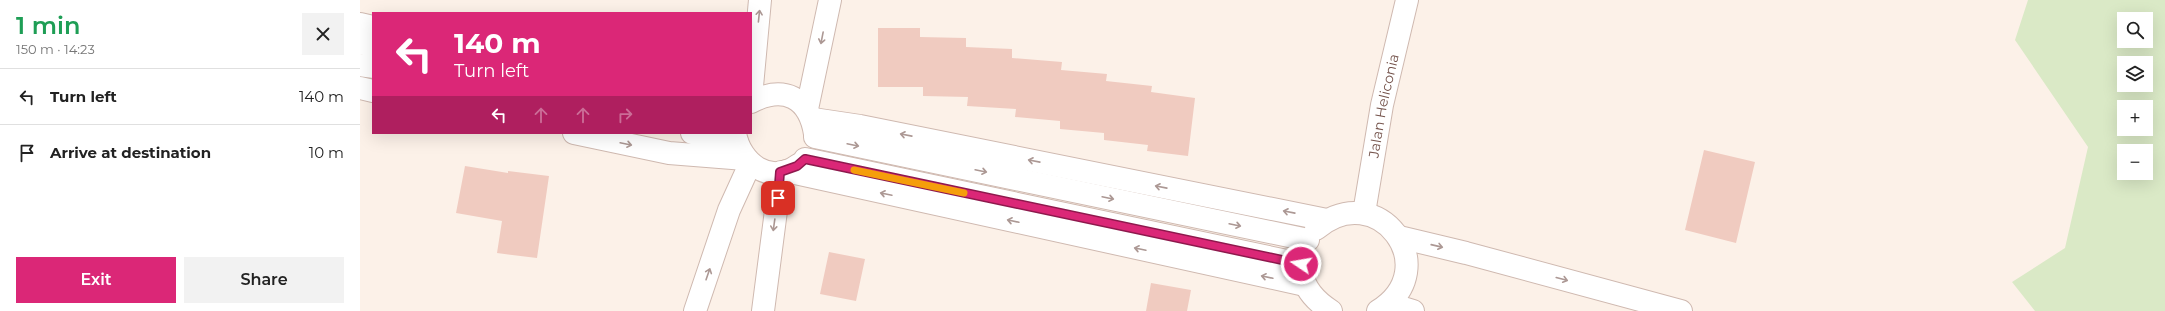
<!DOCTYPE html>
<html lang="en">
<head>
<meta charset="utf-8">
<style>
	body { margin:0; font-family:Montserrat,sans-serif; background:#f2f2f2; color:#222; height:100vh; display:flex; flex-direction:column; font-size:15px; white-space:nowrap }
	* { box-sizing:border-box; margin:0 }
	p { font-size:13px; color:#767676 }
	.icon { flex:none; width:22px; height:22px; fill:none; stroke:currentColor; stroke-width:2; stroke-linecap:round; stroke-linejoin:round }
	.map { position:relative; flex:1; overflow:hidden }
	.panel { display:flex; flex-direction:column; background:#fff; width:360px }
	.panel>* { flex:none }
	.banner { position:absolute; left:12px; top:12px; width:380px; height:122px; border-radius:0px; box-shadow:0 4px 16px #0002; background:#db2777; color:#fff; overflow:hidden }
	.tools { position:absolute; left:1757px; top:12px; display:grid; gap:8px }
	.tools a { display:grid; place-items:center; width:36px; height:36px; border-radius:0px; background:#fff; box-shadow:0 4px 16px #0002; font-size:20px }
	.pin { position:absolute; display:grid; place-items:center; width:34px; height:34px; color:#fff; margin:-17px; border-radius:8px; box-shadow:0 2px 6px #0006 }
	.me { position:absolute; width:44px; margin:-22px; rotate:282deg; stroke-linejoin:round; filter:drop-shadow(0 0 3px #0008) }
	.turn { display:flex; align-items:center; gap:14px; height:84px; padding:0 16px; font-size:18px }
	.turn .icon { width:52px; height:52px; stroke-width:2.5 }
	.turn b { display:block; font-size:28px; line-height:34px }
	.lanes { display:flex; align-items:center; height:38px; padding:0 16px; background:#0003; justify-content:center; gap:20px; direction:ltr }
	.lanes .off { opacity:.35 }
	.round { display:grid; place-items:center; flex:none; width:42px; height:42px; border-radius:0px; background:#f2f2f2 }
	.headline { display:flex; align-items:center; justify-content:space-between; height:68px; padding:0 16px }
	h1 { font-size:24px; font-weight:600; line-height:30px; color:#1e9e55 }
	.action { display:flex; gap:8px; margin-top:auto; padding:8px 16px }
	.action a { flex:1; height:46px; border-radius:0px; background:#db2777; color:#fff; font-size:16px; font-weight:600; line-height:46px; text-align:center }
	.action a+a { background:#f2f2f2; color:#222 }
	ul { padding:0; list-style:none }
	li { display:flex; align-items:center; gap:12px; height:56px; padding:0 16px; border-top:1px solid #e0e0e0 }
	li div { flex:1 }
	li b { display:block; font-size:15px }
	li em { font-style:normal }
	main { display:flex; flex:1; min-height:0 }
	.map>svg:first-child { display:block }
	.green { fill:#dae9c6; fill-rule:evenodd }
	.building { fill:#f0cbc0 }
	.lines { fill:none; stroke-linecap:round; stroke-linejoin:round }
	.street-casing { stroke:#cfb9b0; stroke-width:24 }
	.street { stroke:#fff; stroke-width:22 }
	.oneway { stroke:#ac9894 }
	.route-casing { stroke:#8e194d; stroke-width:10 }
	.route { stroke:#db2777; stroke-width:7 }
	.slow { stroke:#f59e0b; stroke-width:7 }
	.labels { text-anchor:middle; dominant-baseline:central; stroke-width:4; stroke-linejoin:round; paint-order:stroke }
	.street-label { font-size:14px; fill:#75544c; stroke:#fef5ee }
</style>
</head>
<body>
<main>
<section class="panel">
<div class="headline"><div><h1>1 min</h1><p>150 m · 14:23</p></div><a class="round"><svg class="icon" aria-label="close" viewBox="0 0 24 24"><path d="M6 6l12 12M18 6L6 18"/></svg></a></div>
<ul>
<li><svg class="icon" aria-label="left" viewBox="0 0 24 24"><path d="M17 20v-9H6M10 6l-5 5 5 5"/></svg><div><b>Turn left</b></div><em>140 m</em></li>
<li><svg class="icon" aria-label="arrive" viewBox="0 0 24 24"><path d="M6 21V4h12l-3 4 3 4H6"/></svg><div><b>Arrive at destination</b></div><em>10 m</em></li>
</ul>
<div class="action"><a>Exit</a><a>Share</a></div>
</section>
<div class="map">
<svg width="1805" height="311" viewBox="0 0 1805 311">
	<rect width="100%" height="100%" fill="#fcf1e8"/>
	<path class="green" d="M1668 0H1805V311H1675L1652 282 1705 248 1728 147 1655 40ZM1764 19H1786V41H1764ZM1764 63H1786V85H1764ZM1764 107H1786V129H1764ZM1764 151H1786V173H1764Z"/>
	<path class="building" d="M518 28H560V37L606 38V47L652 49V58L702 62 701 70 747 74 746 81 792 86 791 92 835 98 828 156 787 151 788 145 744 140V133L700 129V121L655 117 656 109 607 106 608 97 563 96V87H518Z
		M1344 150 1395 162 1376 243 1325 230Z
		M105 166 148 173V171L189 176 177 258 137 253 142 221 96 213Z
		M469 252 505 259 496 301 460 294Z
		M791 283 831 290 827 311H786Z"/>
	<g class="lines">
		<defs>
			<g id="street">
				<path d="M0 24 13 27"/>
				<path d="M0 43 13 46"/>
				<path d="M0 65 13 67"/>
				<path d="M0 88 13 91"/>
				<path d="M391 97 400 0"/>
				<path d="M391 102C424 85 449 97 455 134"/>
				<path d="M447 109 470 0"/>
				<path d="M453 119 500 126 967 220"/>
				<path d="M214 133 309 153 385 159"/>
				<path d="M332 133 377 142"/>
				<path d="M375 133C380 163 410 186 438 165"/>
				<path d="M455 137 948 240"/>
				<path d="M445 159 941 264"/>
				<path d="M426 171 945 285"/>
				<path id="s1" d="M1004 213 1022 105 1047 0"/>
				<path d="M956 229C1017 176 1087 268 1018 311"/>
				<path d="M1039 237 1106 253 1321 311"/>
				<path d="M942 272C944 289 957 302 971 311"/>
				<path d="M1030 304 1053 311"/>
				<path d="M335 311 369 210 390 164"/>
				<path d="M403 311 421 172"/>
			</g>
		</defs>
		<use href="#street" class="street-casing"/>
		<use href="#street" class="street"/>
	</g>
	<defs><path id="oneway-shaft" d="M-6 0H5M1.5-3L5.5 0L1.5 3" fill="none" stroke-width="1.6" stroke-linecap="round" stroke-linejoin="round"/></defs>
	<g class="oneway">
		<use href="#oneway-shaft" transform="translate(399 16) rotate(-84)"/>
		<use href="#oneway-shaft" transform="translate(462 38) rotate(101)"/>
		<use href="#oneway-shaft" transform="translate(546 135) rotate(-169)"/>
		<use href="#oneway-shaft" transform="translate(266 144) rotate(12)"/>
		<use href="#oneway-shaft" transform="translate(493 145) rotate(12)"/>
		<use href="#oneway-shaft" transform="translate(674 161) rotate(-169)"/>
		<use href="#oneway-shaft" transform="translate(621 171) rotate(12)"/>
		<use href="#oneway-shaft" transform="translate(801 187) rotate(-169)"/>
		<use href="#oneway-shaft" transform="translate(526 194) rotate(-168)"/>
		<use href="#oneway-shaft" transform="translate(748 198) rotate(12)"/>
		<use href="#oneway-shaft" transform="translate(929 212) rotate(-169)"/>
		<use href="#oneway-shaft" transform="translate(653 221) rotate(-168)"/>
		<use href="#oneway-shaft" transform="translate(414 225) rotate(98)"/>
		<use href="#oneway-shaft" transform="translate(875 225) rotate(12)"/>
		<use href="#oneway-shaft" transform="translate(1077 246) rotate(13)"/>
		<use href="#oneway-shaft" transform="translate(780 249) rotate(-168)"/>
		<use href="#oneway-shaft" transform="translate(348 274) rotate(-71)"/>
		<use href="#oneway-shaft" transform="translate(907 277) rotate(-168)"/>
		<use href="#oneway-shaft" transform="translate(1202 279) rotate(15)"/>
	</g>
	<g class="lines">
		<defs>
			<path id="route" d="M418 198 420 172 437 166 445 159 941 264"/>
		</defs>
		<use href="#route" class="route-casing"/>
		<use href="#route" class="route"/>
		<path class="slow" d="M494 170 604 193"/>
	</g>
	<g class="labels">
		<g class="street-label">
			<text stroke="none"><textPath href="#s1" startOffset="109">Jalan Heliconia</textPath></text>
		</g>
	</g>
</svg>
<div class="tools">
<a><svg class="icon" aria-label="search" viewBox="0 0 24 24"><circle cx="10" cy="10" r="6"/><path d="M15 15l6 6"/></svg></a>
<a><svg class="icon" aria-label="layers" viewBox="0 0 24 24"><path d="M12 4l9 5-9 5-9-5zM3 14l9 5 9-5"/></svg></a>
<a>+</a>
<a>−</a>
</div>
<div class="pin" style="left:418px;top:198px;background:#d93025"><svg class="icon" aria-label="arrive" viewBox="0 0 24 24"><path d="M6 21V4h12l-3 4 3 4H6"/></svg></div>
<svg class="me" style="left:941px;top:264px" viewBox="-20 -20 40 40"><circle r="17" fill="#db2777" stroke="#fff" stroke-width="3"/><path d="M0-11L8 9 0 5-8 9z" fill="#fff"/></svg>
<div class="banner">
<div class="turn"><svg class="icon" aria-label="left" viewBox="0 0 24 24"><path d="M17 20v-9H6M10 6l-5 5 5 5"/></svg><div><b>140 m</b>Turn left</div></div>
<div class="lanes"><svg class="icon" aria-label="left" viewBox="0 0 24 24"><path d="M17 20v-9H6M10 6l-5 5 5 5"/></svg><svg class="icon off" aria-label="ahead" viewBox="0 0 24 24"><path d="M12 20V5M6 11l6-6 6 6"/></svg><svg class="icon off" aria-label="ahead" viewBox="0 0 24 24"><path d="M12 20V5M6 11l6-6 6 6"/></svg><svg class="icon off" aria-label="right" viewBox="0 0 24 24"><path d="M7 20v-9h11M14 6l5 5-5 5"/></svg></div>
</div>
</div>
</main>
</body>
</html>
